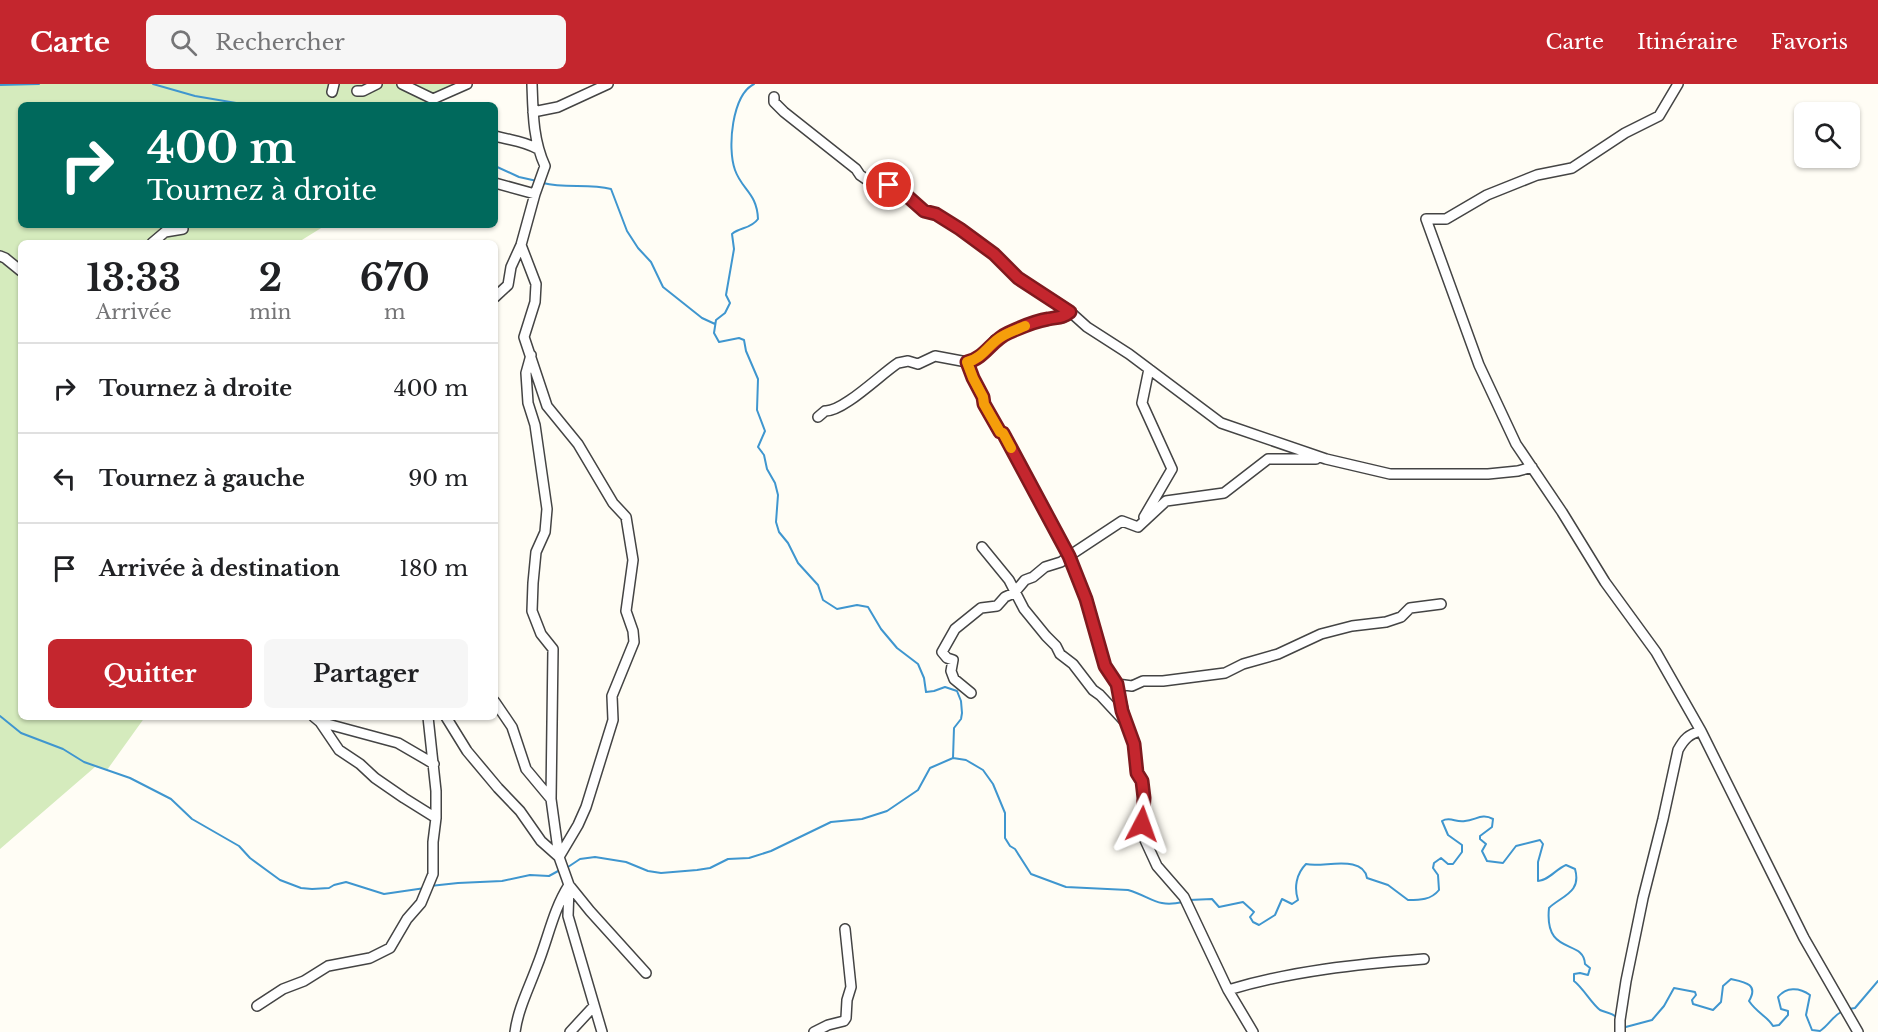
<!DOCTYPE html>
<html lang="fr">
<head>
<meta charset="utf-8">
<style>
	body { margin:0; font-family:"Libre Baskerville",serif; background:#f6f6f6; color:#202124; height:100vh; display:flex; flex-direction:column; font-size:22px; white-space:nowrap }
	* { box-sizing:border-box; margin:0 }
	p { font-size:20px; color:#757577 }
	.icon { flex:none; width:33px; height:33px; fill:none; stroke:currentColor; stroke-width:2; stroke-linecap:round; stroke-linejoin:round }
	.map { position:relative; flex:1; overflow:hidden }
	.details { position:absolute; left:18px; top:156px; width:480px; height:480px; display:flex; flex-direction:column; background:#fff; border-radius:9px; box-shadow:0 2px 4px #0004 }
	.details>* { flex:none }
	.guide { position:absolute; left:18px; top:18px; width:480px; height:126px; border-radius:9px; box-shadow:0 2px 4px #0004; background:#00695c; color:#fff; overflow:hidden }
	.fabs { position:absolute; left:1794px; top:18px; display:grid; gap:12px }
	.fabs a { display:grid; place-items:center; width:66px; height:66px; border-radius:9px; background:#fff; box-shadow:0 2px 4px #0004; font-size:30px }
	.pin { position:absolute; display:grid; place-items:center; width:51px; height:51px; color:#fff; margin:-26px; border:3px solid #fff; border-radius:50%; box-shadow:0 2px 6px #0007 }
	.me { position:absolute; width:66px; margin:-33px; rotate:4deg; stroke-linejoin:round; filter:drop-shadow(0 0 4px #0008) }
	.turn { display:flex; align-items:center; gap:21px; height:126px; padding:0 30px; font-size:27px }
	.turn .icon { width:78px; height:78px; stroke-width:2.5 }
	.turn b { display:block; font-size:42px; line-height:51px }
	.eta { display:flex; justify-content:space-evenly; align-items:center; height:102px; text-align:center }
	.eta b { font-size:36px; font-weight:700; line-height:42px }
	.cta { display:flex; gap:12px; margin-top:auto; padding:12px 30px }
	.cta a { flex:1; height:69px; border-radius:9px; background:#c4262e; color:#fff; font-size:24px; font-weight:700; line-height:69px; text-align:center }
	.cta a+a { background:#f6f6f6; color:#202124 }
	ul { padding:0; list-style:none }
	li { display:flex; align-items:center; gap:18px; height:90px; padding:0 30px; border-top:2px solid #e0e0e0 }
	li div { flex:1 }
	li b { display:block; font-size:22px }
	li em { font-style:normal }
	header { display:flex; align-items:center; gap:36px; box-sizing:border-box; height:84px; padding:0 30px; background:#c4262e; color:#fff }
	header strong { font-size:28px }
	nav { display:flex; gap:33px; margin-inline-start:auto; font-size:21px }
	.search { width:420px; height:54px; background:#f6f6f6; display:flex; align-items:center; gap:15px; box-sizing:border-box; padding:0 21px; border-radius:9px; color:#757577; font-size:22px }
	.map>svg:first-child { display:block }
	.green { fill:#d5ebbd }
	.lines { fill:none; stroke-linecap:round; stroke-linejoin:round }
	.stream { stroke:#3f96cf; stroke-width:2 }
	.minor-casing { stroke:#444; stroke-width:12 }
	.minor { stroke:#fff; stroke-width:9 }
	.route-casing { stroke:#7f191e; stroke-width:15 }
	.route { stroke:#c4262e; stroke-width:10 }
	.slow { stroke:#f59e0b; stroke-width:10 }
</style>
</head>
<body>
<header>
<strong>Carte</strong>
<div class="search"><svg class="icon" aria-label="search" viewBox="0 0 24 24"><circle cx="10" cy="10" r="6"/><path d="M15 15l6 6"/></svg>Rechercher</div>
<nav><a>Carte</a><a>Itinéraire</a><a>Favoris</a></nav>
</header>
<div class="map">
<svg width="1878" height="948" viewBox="0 0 1878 948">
	<rect width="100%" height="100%" fill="#fffdf5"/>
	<path class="green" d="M0 0H453L452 5 434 21H21V141H326L297 159H21V633H145L107 686 95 683 0 765Z"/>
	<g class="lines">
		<path class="stream" d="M153 0 195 12 248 21
			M754 0C732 11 727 64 735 86 742 106 757 109 758 135 751 145 740 143 732 150L734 165 726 211 730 219 725 229 716 236 714 249 719 258 739 254 744 256 746 267 758 295 757 326 765 347 758 363 764 371 767 385 775 399 778 411 776 438 779 448 788 459 798 479 818 501 823 516 837 525 857 521 868 523 881 545 897 564 918 580 924 594 926 608 934 607 945 603 957 607 961 617 962 629 961 635 954 644 953 674
			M0 1 39 0
			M495 82 519 93 537 97
			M543 99C565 105 589 99 611 105L627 147 638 164 651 178 663 203 702 234 715 240
			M0 632 21 649 63 665 84 678 130 694 171 715 192 735 239 762 250 774 280 796 301 804 312 805 329 804 334 801 346 798 384 810 425 804
			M565 785 580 775 595 773 626 778 648 787 661 789 697 786 710 784 728 775 749 774 771 767 831 738 862 735 887 727 918 706 930 684 953 674 966 676 983 686 993 700 1005 729V754L1010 762 1015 765 1031 790 1066 803 1128 806C1152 813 1156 824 1183 818
			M430 802 458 799 502 797 530 791 549 792 560 786
			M1189 816 1212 815 1219 823 1243 818 1254 828 1250 833 1253 838 1259 841 1275 831 1282 815 1292 820 1298 816C1294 804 1296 790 1306 780 1323 784 1363 770 1367 794L1388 801 1408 816C1420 816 1431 816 1439 806L1438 791 1433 784 1434 779 1441 774 1448 780H1453L1462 768V761L1448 751 1442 737C1450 732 1456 739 1465 737 1476 736 1482 729 1493 735L1492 743 1480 752V755L1486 760 1482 767 1487 777 1503 779 1516 762 1540 756 1543 760 1538 778V797C1548 797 1556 785 1566 781L1575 785C1582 809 1561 812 1549 824 1544 873 1584 854 1585 880L1590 884 1588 891 1580 889 1574 890V897C1584 905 1591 919 1600 926 1606 929 1612 928 1617 934
			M1849 925 1855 924 1878 897
			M1622 944 1652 936 1664 922 1674 904 1695 908 1696 911 1692 916 1693 920 1713 926 1721 918 1723 902 1731 895C1745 898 1759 900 1749 917 1757 929 1767 932 1773 942L1779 941 1788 931V927L1781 925 1778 913C1786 903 1799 903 1810 911L1806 931 1812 946 1820 947C1829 941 1832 933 1841 928"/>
		<defs>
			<path id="minor" d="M402 0 433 15 467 0
				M1678 0 1659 32 1625 49 1572 84 1537 91 1487 111 1446 135H1426L1479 281 1516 360 1562 428 1605 498 1656 568 1701 647 1804 854 1858 948
				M357 7H363L377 0
				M332 8 334 0
				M774 13V18L784 28 856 85 860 91 873 100 889 101 906 111 924 127 936 130 960 145 994 170 1019 194 1067 225 1087 243 1129 270 1221 339 1326 375 1390 390H1488L1518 387 1532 383
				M533 28 558 23 608 0
				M495 52C512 57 521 56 538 65
				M495 99 535 110
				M152 159 165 148 183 145
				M521 161 536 200 535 218 524 253 547 322 578 360 613 419 626 433 633 476 626 527 633 547 634 558 612 612 613 636 586 723 578 741 559 773
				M0 172 5 174 21 187
				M495 213 508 201 511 183 521 161 535 110 545 82C533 56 533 29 532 0
				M531 271 526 289 528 319 535 341 547 425 545 448 536 468 533 499 532 527 541 550 553 565 551 715 559 773 569 801 590 827 646 889
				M967 278 973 294 983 313 984 320 1001 348 1003 349 1069 472 1061 478 1045 483 1033 493 1025 496 1014 509 1005 513 997 522 981 524 976 528 955 545 942 568 947 574 953 576 951 587 954 595 971 609
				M818 333 825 327C843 328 881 290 898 279L908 277 918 280 935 272 967 278 973 277 986 268 995 256 1006 250 1040 237 1064 233 1070 228
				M1144 433 1172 385 1142 319 1149 285
				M982 463 1009 496 1024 525 1046 552 1056 562 1060 570 1073 580 1093 606 1100 611 1126 639 1134 661 1136 689 1142 697 1144 714 1142 740 1145 756 1157 782 1184 813 1228 906
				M1117 600 1132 602 1143 597H1163L1225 589 1243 580 1278 570 1321 550 1352 542 1386 538 1401 533 1410 524 1441 520
				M495 618 512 643 526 685 551 715
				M314 633 320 638 398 659 434 680
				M446 633 467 667 498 704 520 727 541 757 559 773
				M1125 634 1117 600 1105 582 1087 515 1069 472 1122 437 1138 443 1166 417 1224 409 1268 375H1316
				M320 638 339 666 360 680 375 694 404 714 436 734
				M569 802 568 832 602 948
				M257 922 283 905 304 897 328 882 370 874 390 864 407 835 421 819 433 790V758L436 734V707L428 633
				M515 948C518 925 529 904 537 882 548 855 553 826 569 801
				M570 948 594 922
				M814 948 828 941 844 937 846 934 847 916 851 903 845 845
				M1253 948 1228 906C1291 887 1358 880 1424 875
				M1620 948V936L1626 897 1643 814 1663 735 1678 666C1684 655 1689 650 1701 647"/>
		</defs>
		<use href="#minor" class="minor-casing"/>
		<use href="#minor" class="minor"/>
	</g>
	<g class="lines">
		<defs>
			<path id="route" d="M889 101 906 111 924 127 936 130 960 145 994 170 1018 194 1070 228C1063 234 1057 233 1048 235 1035 237 1021 243 1008 249 992 256 984 275 967 278L973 294 983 313 984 320 1000 348 1003 349 1069 472 1086 515 1105 582 1117 600 1122 627 1134 660 1137 689 1142 697 1144 714 1142 740"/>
		</defs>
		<use href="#route" class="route-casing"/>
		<use href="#route" class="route"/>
		<path class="slow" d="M1011 364 1003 349 1000 348 984 320 983 313 973 294 967 278C981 275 987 263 998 255 1006 249 1016 246 1025 242"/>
	</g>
</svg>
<div class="fabs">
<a><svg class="icon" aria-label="search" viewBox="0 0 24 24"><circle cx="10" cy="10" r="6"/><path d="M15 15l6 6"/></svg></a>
</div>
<div class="pin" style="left:889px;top:101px;background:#d93025"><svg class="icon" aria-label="arrive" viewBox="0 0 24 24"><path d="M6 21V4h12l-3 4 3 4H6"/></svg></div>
<svg class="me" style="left:1142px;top:740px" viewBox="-20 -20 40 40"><path d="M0-17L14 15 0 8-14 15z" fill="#c4262e" stroke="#fff" stroke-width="4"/></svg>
<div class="guide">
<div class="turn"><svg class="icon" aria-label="right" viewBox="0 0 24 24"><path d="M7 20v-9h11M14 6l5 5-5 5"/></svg><div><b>400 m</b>Tournez à droite</div></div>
</div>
<section class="details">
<div class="eta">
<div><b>13:33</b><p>Arrivée</p></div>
<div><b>2</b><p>min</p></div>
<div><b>670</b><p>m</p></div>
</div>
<ul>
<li><svg class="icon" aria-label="right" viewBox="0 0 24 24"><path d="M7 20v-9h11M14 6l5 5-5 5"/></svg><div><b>Tournez à droite</b></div><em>400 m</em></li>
<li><svg class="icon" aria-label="left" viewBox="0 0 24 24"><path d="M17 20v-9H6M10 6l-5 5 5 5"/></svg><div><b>Tournez à gauche</b></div><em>90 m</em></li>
<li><svg class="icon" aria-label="arrive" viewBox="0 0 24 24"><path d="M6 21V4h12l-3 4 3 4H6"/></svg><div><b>Arrivée à destination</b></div><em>180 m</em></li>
</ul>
<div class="cta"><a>Quitter</a><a>Partager</a></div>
</section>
</div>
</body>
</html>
